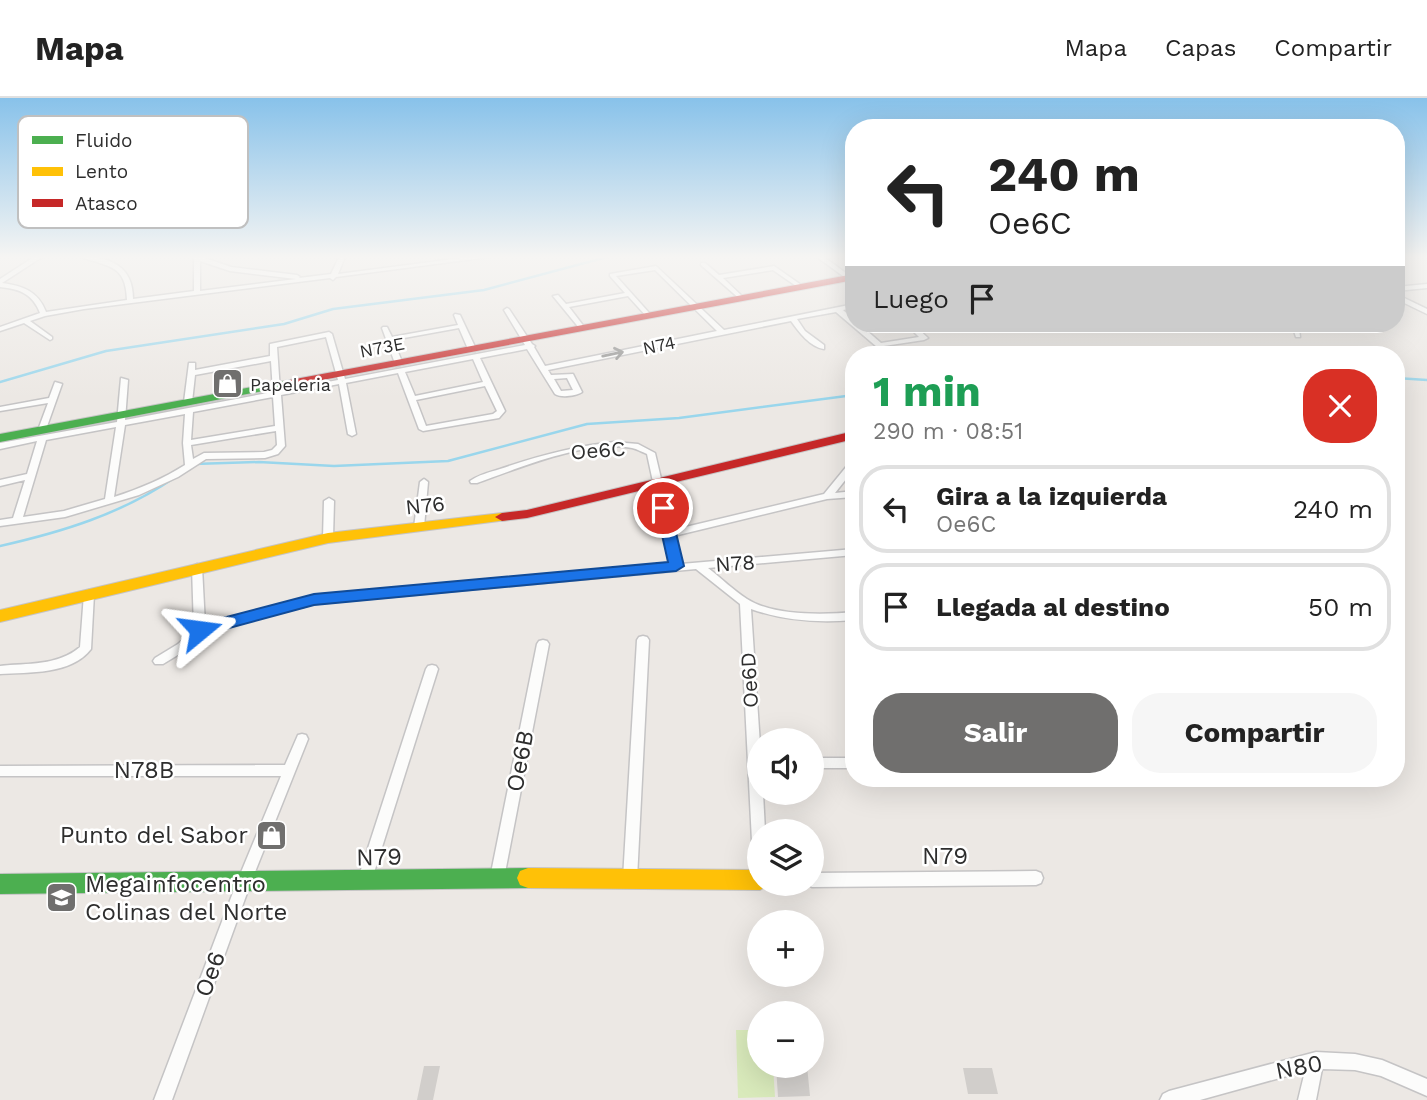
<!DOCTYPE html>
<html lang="es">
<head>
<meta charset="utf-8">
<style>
	body { margin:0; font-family:"Work Sans",sans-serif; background:#f6f6f6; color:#222; height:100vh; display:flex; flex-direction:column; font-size:26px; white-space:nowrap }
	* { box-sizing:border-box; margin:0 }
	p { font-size:23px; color:#767676 }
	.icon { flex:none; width:38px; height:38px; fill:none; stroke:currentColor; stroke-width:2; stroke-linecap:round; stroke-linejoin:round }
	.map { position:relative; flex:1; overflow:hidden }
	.panel { position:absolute; left:845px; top:248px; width:560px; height:441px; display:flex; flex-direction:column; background:#fff; border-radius:28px; box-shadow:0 7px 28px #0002 }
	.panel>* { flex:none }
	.guide { position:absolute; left:845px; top:21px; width:560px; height:214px; border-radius:28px; box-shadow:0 7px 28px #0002; background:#fff; color:#222; overflow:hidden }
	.controls { position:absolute; left:747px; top:630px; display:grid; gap:14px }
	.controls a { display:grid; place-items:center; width:77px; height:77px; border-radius:50%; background:#fff; box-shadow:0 7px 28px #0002; font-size:35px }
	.pin { position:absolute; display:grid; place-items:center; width:60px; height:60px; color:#fff; margin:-30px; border:4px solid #fff; border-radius:50%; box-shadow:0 2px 7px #0007 }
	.me { position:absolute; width:77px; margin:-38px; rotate:74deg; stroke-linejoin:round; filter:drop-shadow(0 0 5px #0008) }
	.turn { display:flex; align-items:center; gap:24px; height:147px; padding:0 28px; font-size:32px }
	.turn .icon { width:91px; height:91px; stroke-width:2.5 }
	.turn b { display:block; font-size:49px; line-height:60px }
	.then { display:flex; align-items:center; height:66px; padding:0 28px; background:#0003; gap:14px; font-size:26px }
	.round { display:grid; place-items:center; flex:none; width:74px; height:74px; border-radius:28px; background:#f6f6f6 }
	.summary { display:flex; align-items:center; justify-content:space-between; height:119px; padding:0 28px }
	h1 { font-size:42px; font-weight:700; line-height:52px; color:#1e9e55 }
	.action { display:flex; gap:14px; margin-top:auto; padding:14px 28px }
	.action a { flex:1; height:80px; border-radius:28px; background:#706f6e; color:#fff; font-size:28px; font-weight:700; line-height:80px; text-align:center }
	.action a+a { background:#f6f6f6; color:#222 }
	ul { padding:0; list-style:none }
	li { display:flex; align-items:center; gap:21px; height:88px; margin:0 14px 10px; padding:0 14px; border:4px solid #e0e0e0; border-radius:28px }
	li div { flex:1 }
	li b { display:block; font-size:26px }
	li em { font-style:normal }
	header { display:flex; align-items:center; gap:42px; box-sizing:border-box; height:98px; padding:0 35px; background:#fff; border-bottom:2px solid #e0e0e0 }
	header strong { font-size:33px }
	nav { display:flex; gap:38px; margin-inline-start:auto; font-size:24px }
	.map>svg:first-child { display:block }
	.pitch { fill:#d9eabb }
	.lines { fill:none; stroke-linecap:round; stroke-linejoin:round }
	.stream { stroke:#99d6ec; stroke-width:2.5 }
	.building { fill:#d1cecb }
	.street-casing { stroke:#c5c4c5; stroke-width:3 }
	.fast-casing { stroke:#c5c4c5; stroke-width:2 }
	.slow-casing { stroke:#c5c4c5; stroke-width:2 }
	.jam-casing { stroke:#c5c4c5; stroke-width:2 }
	.street { fill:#fcfcfb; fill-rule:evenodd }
	.fast { fill:#4caf50; fill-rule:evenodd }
	.slow { fill:#ffc107; fill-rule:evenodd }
	.jam { fill:#c62828; fill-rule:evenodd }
	.oneway { stroke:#959594 }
	.route { fill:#1a73e8; stroke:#114b97; stroke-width:2 }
	.labels { text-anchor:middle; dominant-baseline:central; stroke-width:5; stroke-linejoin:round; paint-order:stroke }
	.far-street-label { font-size:18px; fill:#2e2e2e; stroke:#fff }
	.far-poi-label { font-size:18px; fill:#2e2e2e; stroke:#fff; text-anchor:start }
	.street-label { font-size:21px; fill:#2e2e2e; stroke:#fff }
	.near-street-label { font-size:24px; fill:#2e2e2e; stroke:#fff }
	.near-poi-label { font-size:24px; fill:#2e2e2e; stroke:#fff; text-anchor:end }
	.key { fill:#fff; stroke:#c0c0c0; stroke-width:2 }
	.key-label { font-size:19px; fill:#2e2e2e }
</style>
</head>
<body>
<header>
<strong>Mapa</strong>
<nav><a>Mapa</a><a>Capas</a><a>Compartir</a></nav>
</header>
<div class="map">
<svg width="1427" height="1002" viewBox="0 0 1427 1002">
	<rect width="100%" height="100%" fill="#ece8e4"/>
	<path class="pitch" d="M736 932H759L760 968H773L775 999 738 1000Z"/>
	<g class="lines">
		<path class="stream" d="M1396 280 1427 282
			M0 284 106 253 284 226 333 211 484 192 607 159
			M194 366 259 364 334 368 448 363 587 326 679 320 854 297
			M0 448C62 434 121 416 174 380"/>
	</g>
	<path class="building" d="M424 968H440L433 1002H417Z
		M776 968H807L810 998 778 999Z
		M963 970H992L998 996H968Z"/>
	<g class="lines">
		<defs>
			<path id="street" d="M34 159H42L2 185C23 188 38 193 46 214L127 202C126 166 108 169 81 159 111 159 133 168 133 201L194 193V161L192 159H202L231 169 297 177 300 179 299 180 331 176 339 159H345L338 176 469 159H489L336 179 333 182 330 180 84 211 45 218 30 223 52 239V241L50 242 24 225 0 233V229L40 215C33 196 20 191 0 189V181ZM200 163 230 173 296 181 200 193Z
				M817 159H824L854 181V186Z
				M701 165H705L719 177 774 168 804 189 799 190 773 172 723 180 743 199 744 200 741 202 701 167Z
				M656 168 724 232 854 206V210L843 212 854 222V226H859L881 245 919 239 906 226H913L928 240 924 242 877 249 836 214 797 221 805 233 824 247V251C810 249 799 234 791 223L548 272 551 277 573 276 582 294C576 298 561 300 555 296L527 251 480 260 505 313 499 320 423 333 419 331 398 275 346 285 356 336 352 338 348 336 339 286 281 297 285 348 278 356 265 360 206 361 178 379 139 397 65 419 0 428V422L13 420 25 382 0 388V382L27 376 37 343 0 351V345L117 324 121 280 128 282 125 322 273 294 271 263 195 277 192 304 188 306 184 304 189 265H195V272L270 258V246L329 234 332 236 345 281 525 247 504 212 507 210 509 211 532 246 535 248 534 249 545 268 717 233 655 172 616 178 651 217V219H647L628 198 569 209 585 230 582 232 580 231 553 198 558 197 566 206 625 195 610 178V176ZM326 239 338 282 280 293 277 249ZM473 261 483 284 415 298 405 274ZM567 280 573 292 561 293 554 281ZM485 288 497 313 493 316 426 328 416 302ZM273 299 275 328 191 342 193 314ZM185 316 183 345 185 367C163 381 139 391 114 399L125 327ZM116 329 105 401 64 413 23 419 46 342ZM276 333 277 347 272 352 264 354 204 355 193 361 191 347Z
				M1427 186V190L1396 193V189Z
				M1396 196 1427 211V216L1396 201Z
				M455 216 460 217 476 251 475 253 468 251 459 230 393 242 403 266 396 268 382 230 383 229H387L392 239 458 227 454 217Z
				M965 226H972L974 228 971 230Z
				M1161 226H1168L1170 228 1167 230Z
				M1283 226H1291L1299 231 1300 239H1296L1294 233Z
				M55 284 62 286 45 334H42L38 332 48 305 0 313V309L49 300Z
				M614 344 638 346 655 355 673 432 824 396 851 363 854 362V371L835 395 854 393V399L827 401 674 438 681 466 854 451V457L708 470C721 480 733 492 747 501 773 518 824 517 854 514V522C818 525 785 523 751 511L760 647V695H763L765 733H760V769L755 768 753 763 740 506 696 471 314 506 204 535 186 552 163 566H155L153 563 155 560 178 546 194 531 192 469 197 466 202 469 205 527 314 498 671 467 647 356C642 354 637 351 632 350 588 341 519 370 477 385H471L470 383C478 377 490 374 500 371 538 358 575 348 614 344Z
				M424 381 428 384 424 429 419 432 414 429 420 384Z
				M329 400 334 403 333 440 328 443 323 440 324 403Z
				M89 492 94 496 91 551C71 577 29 574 0 576V568C27 565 58 568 80 549L84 496Z
				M643 538 647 539 649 542 637 781 635 786 630 788 625 786 623 781 637 542 639 539Z
				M543 542 547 543 549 546 504 780 502 785 497 787 492 785 490 780 537 546 539 543Z
				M432 567 436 568 438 571 372 781 370 786 365 788 360 786 358 781 426 571 428 568Z
				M302 636 306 637 308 641 251 784 172 1002H154L237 784 281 678H0V668L285 667 298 637Z
				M812 660H854V670H812Z
				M1036 773 1041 775 1043 780 1041 785 1036 787 812 789 807 786H812V775Z
				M1316 954 1355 956 1382 962 1427 981V998L1381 978 1355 972 1322 971 1316 1002H1298L1305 973 1200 1002H1160L1163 996 1169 993Z"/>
			<path id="fast" d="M290 282 296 285 294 287 0 344V336Z
				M528 770 536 773 539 780 536 787 528 790 0 796V776Z"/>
			<path id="slow" d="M502 415 509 419 507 422 328 445 0 524V512L328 435Z
				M528 770 760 772V786H769L760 792 528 790 520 787 517 780 520 773Z"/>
			<path id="jam" d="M854 176V182L290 288 284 285 290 282Z
				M854 333V341L527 420 502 423 495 419 502 415 527 412Z"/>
		</defs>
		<use href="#street" class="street-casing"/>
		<use href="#fast" class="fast-casing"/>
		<use href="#slow" class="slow-casing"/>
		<use href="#jam" class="jam-casing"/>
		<use href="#street" class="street"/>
		<use href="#fast" class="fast"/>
		<use href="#slow" class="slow"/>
		<use href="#jam" class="jam"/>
	</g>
	<defs><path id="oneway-shaft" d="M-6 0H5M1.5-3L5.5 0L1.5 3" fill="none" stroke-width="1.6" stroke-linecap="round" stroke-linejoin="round" transform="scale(1.75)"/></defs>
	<use class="oneway" href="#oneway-shaft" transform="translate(613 256) rotate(-12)"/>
	<linearGradient id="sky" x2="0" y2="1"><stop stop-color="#88c2ea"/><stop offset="0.53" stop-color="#f6f5f3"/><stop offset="1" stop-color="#f6f5f3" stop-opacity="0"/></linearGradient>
	<rect width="1427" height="300" fill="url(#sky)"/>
	<path class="route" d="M663 406 670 410 684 468 676 473 314 507 200 538 192 532 200 526 314 496 668 464 656 410Z"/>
	<defs>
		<symbol id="shop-square" viewBox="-11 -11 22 22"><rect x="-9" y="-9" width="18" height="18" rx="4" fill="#706f6e" stroke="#fff"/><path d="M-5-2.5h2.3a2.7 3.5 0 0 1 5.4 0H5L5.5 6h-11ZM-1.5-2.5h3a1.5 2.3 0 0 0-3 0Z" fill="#fff"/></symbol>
		<symbol id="school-square" viewBox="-11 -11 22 22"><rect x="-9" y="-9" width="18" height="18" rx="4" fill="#706f6e" stroke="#fff"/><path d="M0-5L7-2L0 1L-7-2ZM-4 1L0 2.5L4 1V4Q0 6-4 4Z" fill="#fff"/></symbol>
	</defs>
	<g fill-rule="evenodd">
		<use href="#shop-square" x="210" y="268" width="35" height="35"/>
		<use href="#shop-square" x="254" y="720" width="35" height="35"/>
		<use href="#school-square" x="44" y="782" width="35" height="35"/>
	</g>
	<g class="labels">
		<g class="far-street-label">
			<text transform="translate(659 247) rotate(-12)">N74</text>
			<text transform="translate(382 249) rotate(-11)">N73E</text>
		</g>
		<g class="far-poi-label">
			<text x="250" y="286">Papeleria</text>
		</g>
		<g class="street-label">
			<text transform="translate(598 352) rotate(-4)">Oe6C</text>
			<text transform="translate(425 407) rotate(-6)">N76</text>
			<text transform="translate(735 465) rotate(-4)">N78</text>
			<text transform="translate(749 582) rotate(-93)">Oe6D</text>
		</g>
		<g class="near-street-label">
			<text transform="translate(520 663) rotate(-79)">Oe6B</text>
			<text x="144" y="672">N78B</text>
			<text x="945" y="758">N79</text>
			<text transform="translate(379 759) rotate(-1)">N79</text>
			<text transform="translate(210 876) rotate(-70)">Oe6</text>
			<text transform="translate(1299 969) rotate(-11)">N80</text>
		</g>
		<g class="near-poi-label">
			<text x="248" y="737">Punto del Sabor</text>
			<text x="85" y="786" text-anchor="start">Megainfocentro<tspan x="85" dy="28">Colinas del Norte</tspan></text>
		</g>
	</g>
	<rect x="18" y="18" width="230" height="112" rx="10" class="key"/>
	<rect x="32" y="38" width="31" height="8" fill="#4caf50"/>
	<rect x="32" y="69" width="31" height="9" fill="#ffc107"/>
	<rect x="32" y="101" width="31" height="8" fill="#c62828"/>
	<g class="key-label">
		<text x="75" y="49">Fluido</text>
		<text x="75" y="80">Lento</text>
		<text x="75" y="112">Atasco</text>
	</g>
</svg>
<div class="controls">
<a><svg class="icon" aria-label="sound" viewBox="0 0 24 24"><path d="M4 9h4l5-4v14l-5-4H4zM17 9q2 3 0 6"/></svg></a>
<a><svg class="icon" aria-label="layers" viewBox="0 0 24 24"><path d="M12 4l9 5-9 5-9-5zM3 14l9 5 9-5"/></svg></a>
<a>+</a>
<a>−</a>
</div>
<div class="pin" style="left:663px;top:410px;background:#d93025"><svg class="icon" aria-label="arrive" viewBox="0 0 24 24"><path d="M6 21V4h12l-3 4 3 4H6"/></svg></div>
<svg class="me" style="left:200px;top:532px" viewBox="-20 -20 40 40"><path d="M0-17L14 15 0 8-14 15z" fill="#1a73e8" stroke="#fff" stroke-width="4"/></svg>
<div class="guide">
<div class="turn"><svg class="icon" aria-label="left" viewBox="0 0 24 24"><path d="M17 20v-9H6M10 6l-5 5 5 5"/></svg><div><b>240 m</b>Oe6C</div></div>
<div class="then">Luego<svg class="icon" aria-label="arrive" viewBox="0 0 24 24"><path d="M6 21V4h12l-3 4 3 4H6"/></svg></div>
</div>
<section class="panel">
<div class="summary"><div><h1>1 min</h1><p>290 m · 08:51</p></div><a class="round" style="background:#d93025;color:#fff"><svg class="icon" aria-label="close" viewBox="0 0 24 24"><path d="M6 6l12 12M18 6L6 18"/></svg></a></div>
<ul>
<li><svg class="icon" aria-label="left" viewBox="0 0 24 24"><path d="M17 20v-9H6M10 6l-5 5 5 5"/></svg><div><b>Gira a la izquierda</b><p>Oe6C</p></div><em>240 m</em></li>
<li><svg class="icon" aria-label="arrive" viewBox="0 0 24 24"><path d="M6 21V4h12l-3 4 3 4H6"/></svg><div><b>Llegada al destino</b></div><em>50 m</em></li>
</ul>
<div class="action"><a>Salir</a><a>Compartir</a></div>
</section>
</div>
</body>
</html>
